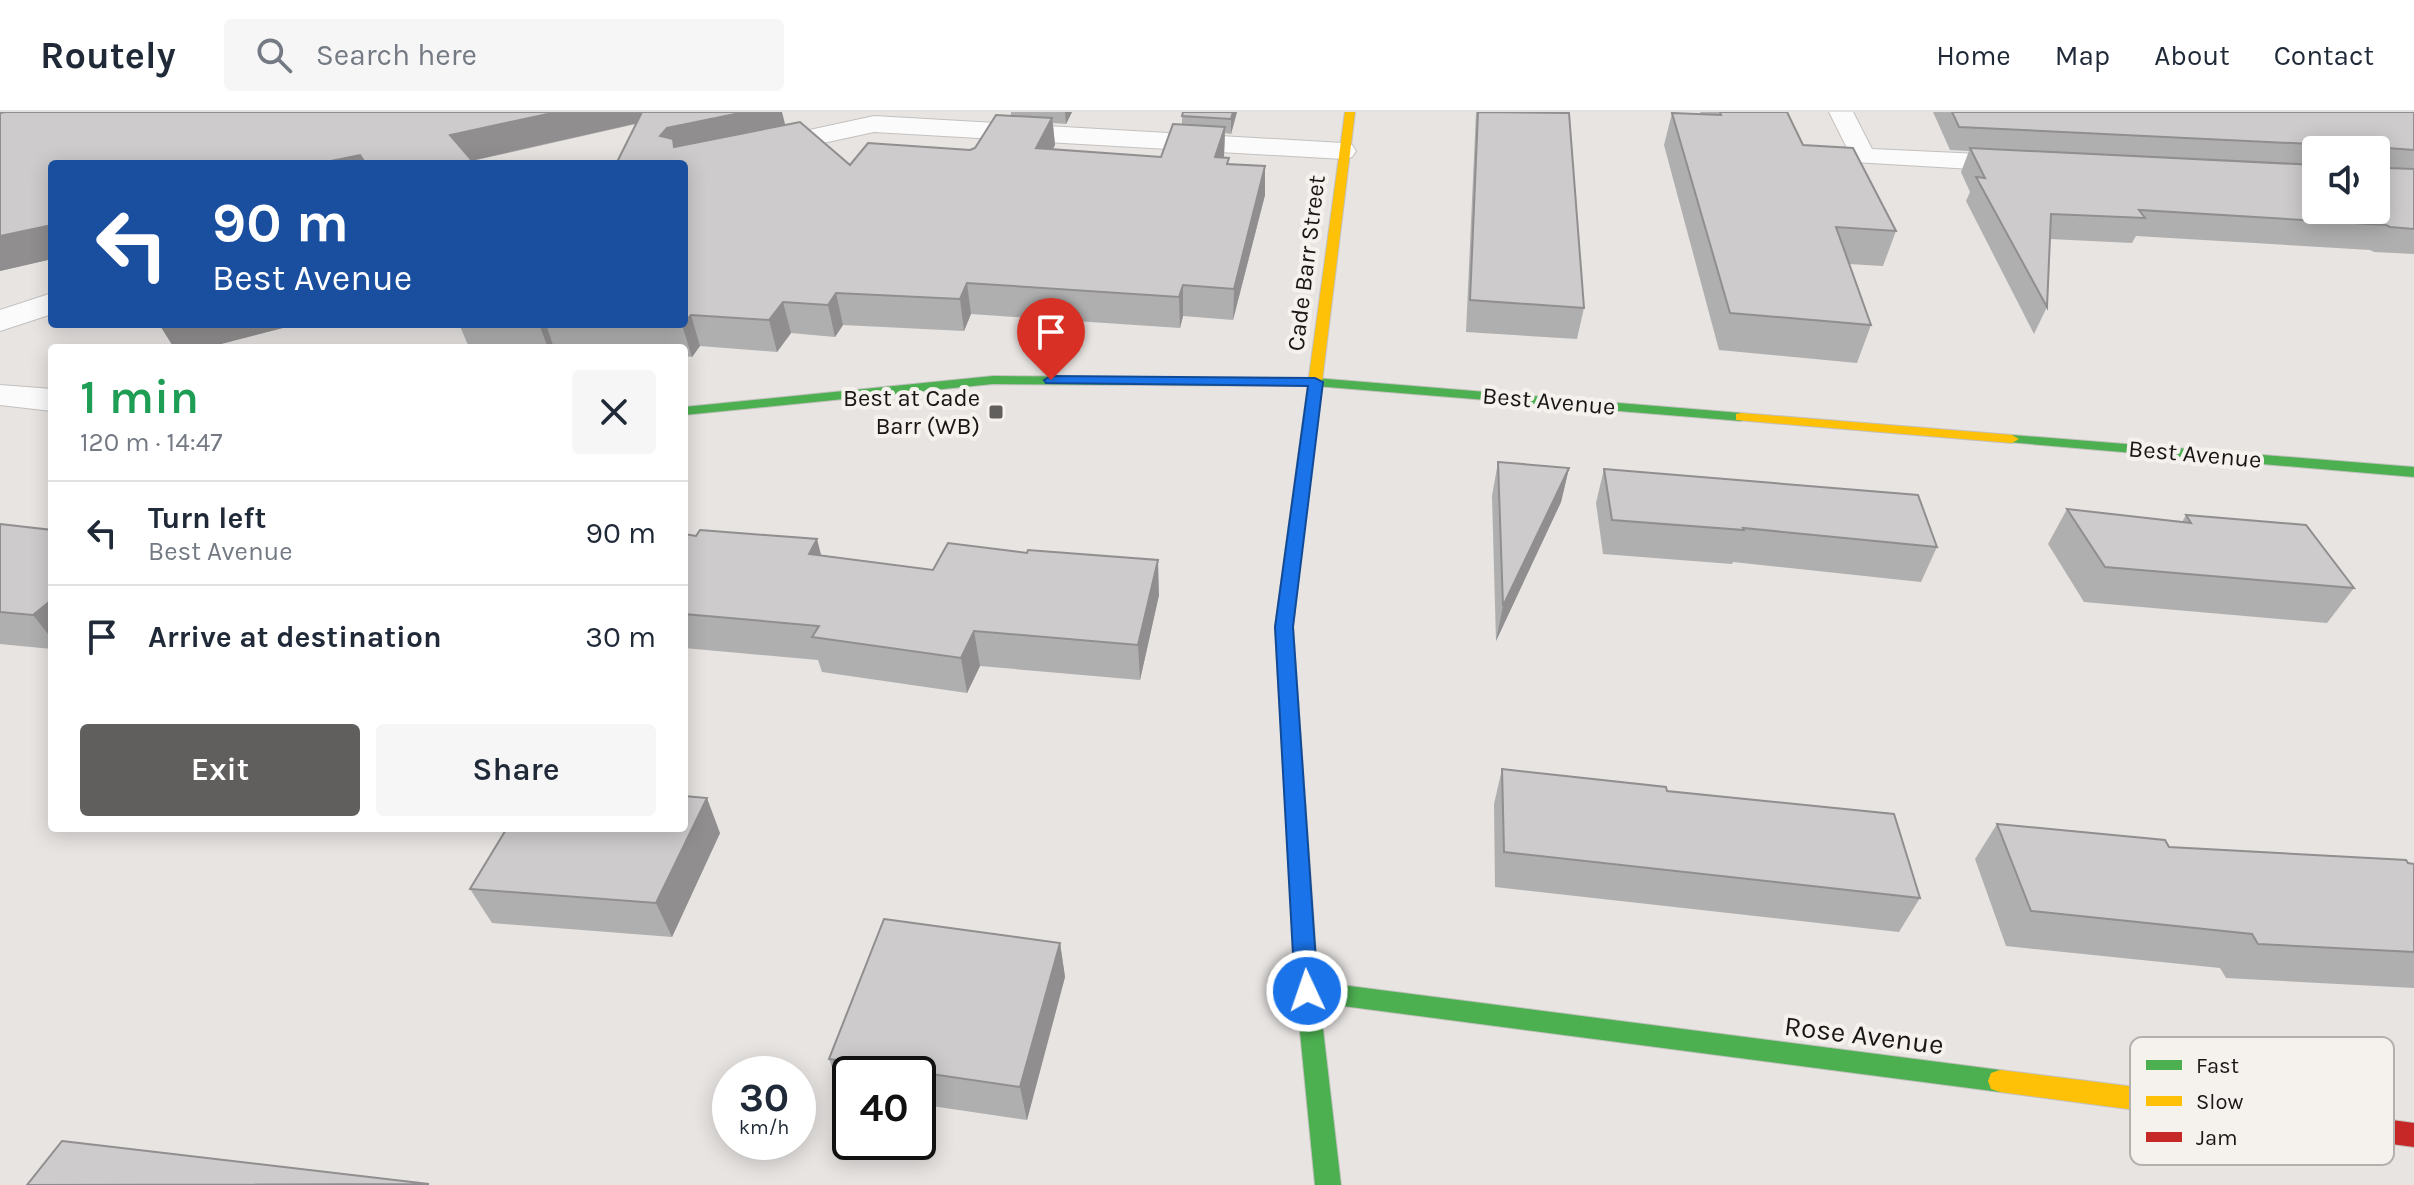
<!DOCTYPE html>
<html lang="en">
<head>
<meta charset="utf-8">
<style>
	body { margin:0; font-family:Karla,sans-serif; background:#f6f6f7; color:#1f2937; height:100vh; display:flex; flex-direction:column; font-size:30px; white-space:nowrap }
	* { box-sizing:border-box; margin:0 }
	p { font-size:26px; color:#747a83 }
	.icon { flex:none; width:44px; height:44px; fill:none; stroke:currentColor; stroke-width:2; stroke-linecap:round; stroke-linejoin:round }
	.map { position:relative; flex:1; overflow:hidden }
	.drawer { position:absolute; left:48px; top:232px; width:640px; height:488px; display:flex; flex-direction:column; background:#fff; border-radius:8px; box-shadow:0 4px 20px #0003 }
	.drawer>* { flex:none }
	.hud { position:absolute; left:48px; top:48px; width:640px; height:168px; border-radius:8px; box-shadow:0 4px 20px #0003; background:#1a4fa0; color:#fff; overflow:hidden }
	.buttons { position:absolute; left:2302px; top:24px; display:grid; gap:16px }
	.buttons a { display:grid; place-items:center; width:88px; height:88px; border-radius:8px; background:#fff; box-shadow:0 4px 20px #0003; font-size:40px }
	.speed { position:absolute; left:712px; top:944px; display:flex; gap:16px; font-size:40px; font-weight:700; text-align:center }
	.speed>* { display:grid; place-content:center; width:104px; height:104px; border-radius:50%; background:#fff; box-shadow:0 4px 20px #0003; line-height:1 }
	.speed small { font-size:20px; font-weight:400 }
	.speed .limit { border:4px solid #111; border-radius:12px; background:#fff; color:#111 }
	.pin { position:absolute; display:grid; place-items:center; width:68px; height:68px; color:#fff; margin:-82px -34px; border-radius:50% 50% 50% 0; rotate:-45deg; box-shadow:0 0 8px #0007 }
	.pin .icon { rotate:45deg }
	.me { position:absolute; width:88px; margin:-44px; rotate:357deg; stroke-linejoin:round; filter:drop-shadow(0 0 6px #0008) }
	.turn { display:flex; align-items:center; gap:28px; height:168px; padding:0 32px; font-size:36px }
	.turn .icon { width:104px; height:104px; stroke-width:2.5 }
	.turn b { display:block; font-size:56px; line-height:68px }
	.round { display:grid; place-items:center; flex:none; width:84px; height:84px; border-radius:8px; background:#f6f6f7 }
	.summary { display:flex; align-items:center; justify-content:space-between; height:136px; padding:0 32px }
	h1 { font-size:48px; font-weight:600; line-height:60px; color:#1e9e55 }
	.cta { display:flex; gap:16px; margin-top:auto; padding:16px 32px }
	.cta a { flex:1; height:92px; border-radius:8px; background:#615f5d; color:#fff; font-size:32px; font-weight:600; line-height:92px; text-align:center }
	.cta a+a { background:#f6f6f7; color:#1f2937 }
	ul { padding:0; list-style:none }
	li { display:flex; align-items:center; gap:24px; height:104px; padding:0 32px; border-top:2px solid #e0e1e3 }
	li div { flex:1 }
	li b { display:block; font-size:30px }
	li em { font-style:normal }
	header { display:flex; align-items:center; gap:48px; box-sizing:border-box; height:112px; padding:0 40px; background:#fff; border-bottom:2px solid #e0e1e3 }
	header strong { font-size:38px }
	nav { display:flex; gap:44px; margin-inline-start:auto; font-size:28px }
	.search { width:560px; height:72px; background:#f6f6f7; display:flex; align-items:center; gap:20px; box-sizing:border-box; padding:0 28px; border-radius:8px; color:#747a83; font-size:30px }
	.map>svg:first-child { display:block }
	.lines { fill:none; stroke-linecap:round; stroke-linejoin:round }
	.street-casing { stroke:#c3c1bf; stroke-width:2 }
	.fast-casing { stroke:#c3c1bf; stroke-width:2 }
	.slow-casing { stroke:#c3c1bf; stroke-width:2 }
	.jam-casing { stroke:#c3c1bf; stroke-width:2 }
	.street { fill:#fbfbfb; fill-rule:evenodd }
	.fast { fill:#4caf50; fill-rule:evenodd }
	.slow { fill:#ffc107; fill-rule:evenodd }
	.jam { fill:#c62828; fill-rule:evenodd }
	.wall { fill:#b0afaf; fill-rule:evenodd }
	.shaded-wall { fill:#908e8e }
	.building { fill:#cdcbcb; stroke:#908e8e; stroke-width:2 }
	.route { fill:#1a73e8; stroke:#114b97; stroke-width:2 }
	.poi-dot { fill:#615f5d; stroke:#f5f2ee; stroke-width:3 }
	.labels { text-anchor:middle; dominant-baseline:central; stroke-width:8; stroke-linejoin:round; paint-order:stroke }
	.street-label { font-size:24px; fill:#191716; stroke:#f5f2ee }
	.poi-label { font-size:24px; fill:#191716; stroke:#f5f2ee; text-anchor:end }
	.near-street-label { font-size:28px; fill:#191716; stroke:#f5f2ee }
	.key { fill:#f5f2ee; stroke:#b3b0ad; stroke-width:2 }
	.key-label { font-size:22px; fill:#191716 }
</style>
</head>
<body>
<header>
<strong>Routely</strong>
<div class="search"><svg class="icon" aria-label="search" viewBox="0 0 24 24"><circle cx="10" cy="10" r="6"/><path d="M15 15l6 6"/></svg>Search here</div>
<nav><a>Home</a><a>Map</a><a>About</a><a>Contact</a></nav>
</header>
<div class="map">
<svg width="2414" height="1073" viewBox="0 0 2414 1073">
	<rect width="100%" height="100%" fill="#e7e4e2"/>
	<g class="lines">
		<defs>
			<path id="street" d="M1829 0H1853L1872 37 2023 44 2032 46 2036 52 2032 58 2023 60 1854 50Z
				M874 4 1343 31 1352 33 1356 39 1352 45 1343 47 874 20 684 61V52H671L675 47 684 45Z
				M52 181V202L0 219V198Z
				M0 273 52 277V299L0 293Z"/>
			<path id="fast" d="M993 264 1315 266 1741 301 1748 305 1741 309 1315 274 993 272 684 303V295Z
				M2012 323 2414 355V365L2007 330 2005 327Z
				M1295 421 1303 426 1293 515 1318 870 2000 958 2009 961 2012 969 2009 977 2000 980 1320 891 1341 1073H1315L1296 879 1275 515 1287 426Z"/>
			<path id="slow" d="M1345 0H1355L1303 426 1295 431 1287 426Z
				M1741 301 2012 323 2019 327 2012 331 1736 308V302Z
				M2000 958 2294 995 2303 999 2306 1007 2303 1015 2294 1019 2000 980 1991 977 1988 969 1991 961Z"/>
			<path id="jam" d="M2294 995 2414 1011V1035L2294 1019 2285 1015 2282 1007 2285 999Z"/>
		</defs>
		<use href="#street" class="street-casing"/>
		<use href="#fast" class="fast-casing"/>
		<use href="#slow" class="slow-casing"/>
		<use href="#jam" class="jam-casing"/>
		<use href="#street" class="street"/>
		<use href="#fast" class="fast"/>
		<use href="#slow" class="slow"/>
		<use href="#jam" class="jam"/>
	</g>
	<path class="wall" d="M1011 0H1072L1066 12 1053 11 1055 33 1053 37 1161 45 1182 13V4L1237 0 1231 22 1225 21 1224 46 1229 52 1265 54V83L1233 208 1183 204 1180 216 971 202 964 219 843 213 835 225 791 221 777 240 700 234 692 245 684 244V236H499L468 233 459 212H684L636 12 472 49 475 52H52V147L0 159V1L785 13 850 53 970 38 975 36 1011 4Z
		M1476 0H1557L1584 196 1577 227 1466 220Z
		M1700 0H1787L1803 33 1896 119 1883 154 1849 152 1871 213 1857 251 1719 238 1664 33 1672 1 1701 2Z
		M1933 0H2414V142L2374 140 2370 138 2136 124 2132 131 2050 127 2047 195 2034 222 1966 89 1970 80 1961 60 1969 39 1950 38ZM2316 38H2376L2316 98Z
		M1498 350 1569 356 1561 390 1496 529 1492 384Z
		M1604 357 1937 435 1921 470 1733 450 1732 452 1603 442 1596 391Z
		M2067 397 2182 410 2186 403 2354 476 2327 511 2084 490 2048 432Z
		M0 412 52 418V537L0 532Z
		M684 422 821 443 933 458 1159 483 1140 568 980 554 967 581 822 560 818 548 684 536Z
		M1502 657 1920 786 1899 820 1495 775 1494 692Z
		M1997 712 2169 735 2414 752V876L2226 866 2220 856 2006 834 1975 747Z
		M720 721 672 825 492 811 470 777Z
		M1060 831 1065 865 1027 1008 918 992V962H850V982L841 980 829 947Z"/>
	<path class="shaded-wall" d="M557 0H658L660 6 461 51 450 23Z
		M745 0H782L787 20 678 43 660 24 667 16Z
		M1065 0H1072L1066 12Z
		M1233 0H1237L1231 22V7Z
		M1052 6 1055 33 1038 64 1036 36Z
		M1225 15 1224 43 1215 74V45Z
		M360 43 364 52H316Z
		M1265 54V83L1233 208 1234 177Z
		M52 113V147L0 159V124Z
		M967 171 971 202 964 219 960 187Z
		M1183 173V204L1180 216 1179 185Z
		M836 181 843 213 835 225 828 193Z
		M783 190 791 221 777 240 769 208Z
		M691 203 700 234 692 245 682 213Z
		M159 212H290L291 214 206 236H174Z
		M539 212H546L554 236H548Z
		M1569 356 1561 390 1496 529 1503 494Z
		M817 427 826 462 809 442Z
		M1158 448 1159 483 1140 568 1138 533Z
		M49 490 52 493V527L33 503Z
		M974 519 980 554 967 581 961 546Z
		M707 686 720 721 672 825 656 791Z
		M1060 831 1065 865 1027 1008 1020 975Z"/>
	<path class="building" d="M5 0H557L450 23 475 52H366L360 43 316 52H52V113L0 124V1Z
		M642 0H745L667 16 660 24 673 27 674 35 800 10 850 53 868 31 970 38 975 36 996 3 1052 6 1036 36 1161 45 1173 12 1225 15 1215 45 1229 46 1227 52 1265 54 1234 177 1183 173 1179 185 967 171 960 187 836 181 828 193 783 190 769 208 691 203 684 211V52H616Z
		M1183 0H1233L1231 7 1182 4Z
		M1478 0 1569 1 1584 196 1470 188Z
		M1720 0H1787L1803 33 1853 36 1896 119 1836 115 1871 213 1730 201 1672 1 1721 3Z
		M1952 0H2414V38L2388 36 2389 56 2414 57V117L2390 115 2386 113 2139 98 2145 106 2051 102 2047 195 1976 65 1985 66 1970 36 2316 53V98H2376V38H2332V33L1959 15Z
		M1498 350 1569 356 1503 494Z
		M1604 357 1918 383 1937 435 1743 416 1744 418 1612 408Z
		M2067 397 2191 411 2186 403 2306 413 2354 476 2105 455Z
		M0 412 52 418V490H49L33 503 0 500Z
		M700 418 817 427 809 442 933 458 948 431 1027 441 1028 438 1158 448 1138 533 974 519 961 546 812 525 819 514 684 502V422L696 424Z
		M1502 657 1666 675 1667 679 1894 702 1920 786 1504 740Z
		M684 684 707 686 656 791 470 777 507 716H684Z
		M1997 712 2165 728 2169 735 2406 748 2408 751 2414 752V840L2258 832 2252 822 2031 799Z
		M884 807 1060 831 1020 975 829 947Z
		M62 1029 429 1072 27 1073Z"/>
	<path class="route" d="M1051 264 1315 266 1323 270 1293 515 1318 879 1315 886 1307 889 1298 886 1295 879 1275 515 1308 274 1046 271 1044 268Z"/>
	<rect class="poi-dot" x="988" y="292" width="16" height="16" rx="4"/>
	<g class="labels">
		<g class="street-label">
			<text transform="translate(1306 151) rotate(-83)">Cade Barr Street</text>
			<text transform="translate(1549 289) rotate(5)">Best Avenue</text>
			<text transform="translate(2195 342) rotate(5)">Best Avenue</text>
		</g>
		<g class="poi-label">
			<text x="980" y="286">Best at Cade<tspan x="980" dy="28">Barr (WB)</tspan></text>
		</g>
		<g class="near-street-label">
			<text transform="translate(1864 923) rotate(7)">Rose Avenue</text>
		</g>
	</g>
	<rect x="2130" y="925" width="264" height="128" rx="12" class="key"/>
	<rect x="2146" y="948" width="36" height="10" fill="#4caf50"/>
	<rect x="2146" y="984" width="36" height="10" fill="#ffc107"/>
	<rect x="2146" y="1020" width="36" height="10" fill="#c62828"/>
	<g class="key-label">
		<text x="2196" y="961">Fast</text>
		<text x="2196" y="997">Slow</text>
		<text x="2196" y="1033">Jam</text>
	</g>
</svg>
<div class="buttons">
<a><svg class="icon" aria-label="sound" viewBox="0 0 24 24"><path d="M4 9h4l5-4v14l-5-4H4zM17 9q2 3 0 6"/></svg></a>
</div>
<div class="speed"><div>30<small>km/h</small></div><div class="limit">40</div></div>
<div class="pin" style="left:1051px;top:268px;background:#d93025"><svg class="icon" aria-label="arrive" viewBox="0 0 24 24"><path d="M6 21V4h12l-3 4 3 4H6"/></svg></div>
<svg class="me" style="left:1307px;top:879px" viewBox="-20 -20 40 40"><circle r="17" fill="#1a73e8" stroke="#fff" stroke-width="3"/><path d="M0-11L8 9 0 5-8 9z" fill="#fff"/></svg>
<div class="hud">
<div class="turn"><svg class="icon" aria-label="left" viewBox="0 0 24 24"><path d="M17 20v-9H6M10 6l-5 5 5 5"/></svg><div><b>90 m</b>Best Avenue</div></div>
</div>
<section class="drawer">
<div class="summary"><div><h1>1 min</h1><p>120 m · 14:47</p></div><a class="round"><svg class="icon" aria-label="close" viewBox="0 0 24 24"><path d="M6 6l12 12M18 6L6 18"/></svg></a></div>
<ul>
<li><svg class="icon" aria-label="left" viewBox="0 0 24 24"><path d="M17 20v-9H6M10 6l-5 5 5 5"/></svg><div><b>Turn left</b><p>Best Avenue</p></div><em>90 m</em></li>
<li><svg class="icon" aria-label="arrive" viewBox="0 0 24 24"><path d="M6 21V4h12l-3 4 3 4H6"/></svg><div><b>Arrive at destination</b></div><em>30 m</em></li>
</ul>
<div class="cta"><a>Exit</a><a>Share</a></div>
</section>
</div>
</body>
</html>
